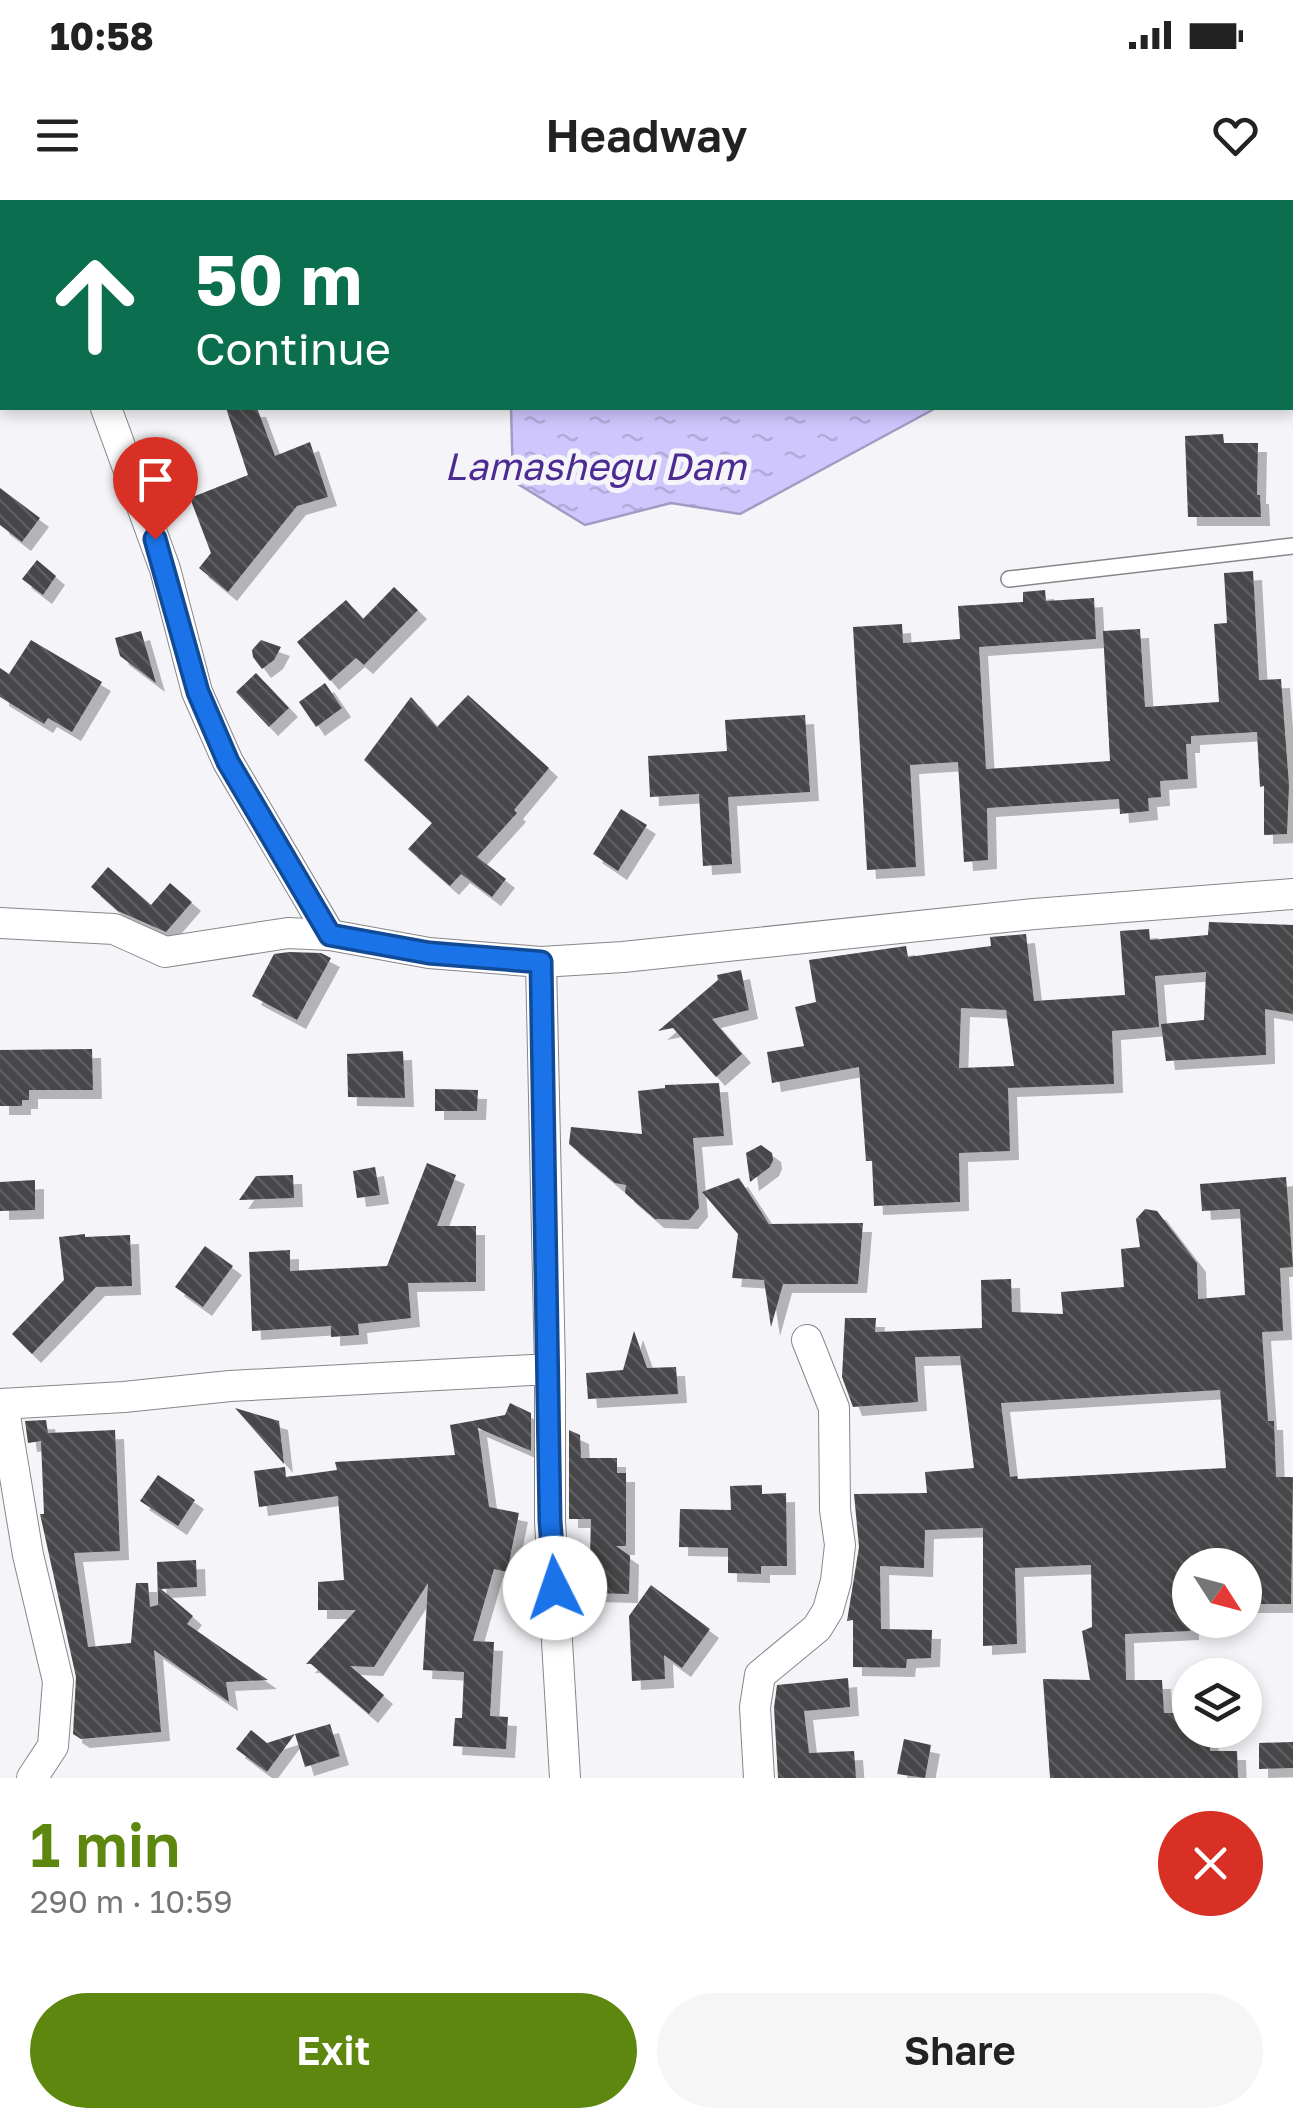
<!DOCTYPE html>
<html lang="en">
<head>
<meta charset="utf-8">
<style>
	body { margin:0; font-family:"Golos Text",sans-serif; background:#f6f6f6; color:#222; height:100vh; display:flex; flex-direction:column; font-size:38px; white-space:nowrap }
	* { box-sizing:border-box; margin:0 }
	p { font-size:32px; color:#767676 }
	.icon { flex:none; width:55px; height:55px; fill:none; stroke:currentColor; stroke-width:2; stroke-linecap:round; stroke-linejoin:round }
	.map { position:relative; height:1578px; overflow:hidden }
	.panel { display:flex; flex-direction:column; background:#fff; flex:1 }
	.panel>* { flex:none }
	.banner { position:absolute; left:0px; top:0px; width:1295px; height:210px; box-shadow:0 5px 15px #0003; background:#0b6e4f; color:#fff; overflow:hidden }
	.needle { width:65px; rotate:126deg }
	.tools { position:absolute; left:1172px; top:1348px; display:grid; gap:20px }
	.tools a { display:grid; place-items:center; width:90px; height:90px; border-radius:50%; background:#fff; box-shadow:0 5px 15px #0003; font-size:50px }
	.pin { position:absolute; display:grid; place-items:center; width:85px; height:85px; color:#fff; margin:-102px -42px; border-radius:50% 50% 50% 0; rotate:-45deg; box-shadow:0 0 10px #0007 }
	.pin .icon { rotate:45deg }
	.me { position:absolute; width:110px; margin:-55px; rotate:356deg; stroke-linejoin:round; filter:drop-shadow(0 0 8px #0008) }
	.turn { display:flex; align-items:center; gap:35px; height:210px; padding:0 30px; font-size:45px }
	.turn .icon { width:130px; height:130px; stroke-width:2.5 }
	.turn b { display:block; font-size:70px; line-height:85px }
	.round { display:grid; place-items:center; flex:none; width:105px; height:105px; border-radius:52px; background:#f6f6f6 }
	.summary { display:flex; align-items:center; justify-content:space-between; height:170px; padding:0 30px }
	h1 { font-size:60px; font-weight:600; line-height:75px; color:#5e8710 }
	.action { display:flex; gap:20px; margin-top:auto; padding:20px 30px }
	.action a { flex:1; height:115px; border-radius:60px; background:#5e8710; color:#fff; font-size:40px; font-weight:600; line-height:115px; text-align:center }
	.action a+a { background:#f6f6f6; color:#222 }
	.status { display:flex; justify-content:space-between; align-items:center; height:70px; padding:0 50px; background:#fff; direction:ltr }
	.status svg { height:28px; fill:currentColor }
	header { display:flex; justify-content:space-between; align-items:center; height:130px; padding:0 30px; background:#fff; font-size:45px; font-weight:600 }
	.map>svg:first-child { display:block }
	.water { fill:url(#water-ripples); stroke:#a29cc3; stroke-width:2.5 }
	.building { fill:url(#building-back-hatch); fill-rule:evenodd; filter:url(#shadow) }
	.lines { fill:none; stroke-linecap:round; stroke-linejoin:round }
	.lane-casing { stroke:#87868a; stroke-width:18 }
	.street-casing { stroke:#87868a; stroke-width:32 }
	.lane { stroke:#fff; stroke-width:15 }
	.street { stroke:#fff; stroke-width:30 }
	.route-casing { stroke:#114b97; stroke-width:25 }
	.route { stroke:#1a73e8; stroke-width:18 }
	.labels { text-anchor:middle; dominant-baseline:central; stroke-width:10; stroke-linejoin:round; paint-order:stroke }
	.water-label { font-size:38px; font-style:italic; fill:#4c2b92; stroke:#f5f5f9 }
</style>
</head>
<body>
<div class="status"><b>10:58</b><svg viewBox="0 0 49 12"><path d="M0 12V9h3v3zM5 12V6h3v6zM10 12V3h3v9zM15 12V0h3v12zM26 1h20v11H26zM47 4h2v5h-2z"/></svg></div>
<header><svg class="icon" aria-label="menu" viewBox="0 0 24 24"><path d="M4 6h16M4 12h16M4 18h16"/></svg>Headway<svg class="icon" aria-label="heart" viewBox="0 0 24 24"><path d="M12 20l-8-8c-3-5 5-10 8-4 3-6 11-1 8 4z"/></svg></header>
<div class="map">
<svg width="1293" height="1578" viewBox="0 0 1293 1578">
	<defs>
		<pattern id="water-ripples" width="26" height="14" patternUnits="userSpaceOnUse" patternTransform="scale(2.5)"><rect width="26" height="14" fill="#cfc6fe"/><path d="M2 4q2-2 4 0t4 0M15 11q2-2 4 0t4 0" fill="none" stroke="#b2abda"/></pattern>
		<pattern id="building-back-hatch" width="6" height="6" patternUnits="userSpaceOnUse" patternTransform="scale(2.5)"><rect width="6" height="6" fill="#464649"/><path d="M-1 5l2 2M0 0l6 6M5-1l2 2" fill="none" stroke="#5f5f62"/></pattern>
		<filter id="shadow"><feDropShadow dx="9" dy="9" stdDeviation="0" flood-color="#0004"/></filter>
	</defs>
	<rect width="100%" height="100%" fill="#f5f5f9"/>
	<path class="water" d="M690 0H1192L689 2Z
		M511 208H936L740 314 671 303 585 325 513 281Z"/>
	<path class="building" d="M226 208H257L275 256 310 242 328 297 297 306 228 392 199 368 211 353 190 298 248 275Z
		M1223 234 1224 243H1258L1257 295H1260L1261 317H1188L1185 236Z
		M0 288 40 318 22 342 0 325Z
		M37 360 56 376 43 395 22 379Z
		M1253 371 1259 480 1281 479 1289 585 1287 634 1264 635V586L1260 587 1257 532 1191 536V544H1186L1188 579 1160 581 1161 597 1148 598 1149 611 1120 614 1119 599 987 608 988 660 964 662 958 562 910 565 916 667 867 670 853 427 902 424 903 443 960 439 958 406 1023 402V392L1045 390 1046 401 1094 398 1096 439 979 447 986 569 1110 561 1103 431 1140 429 1145 507 1219 502 1214 424 1227 423 1224 373Z
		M394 387 418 410 364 465 356 458 330 481 297 442 346 400 363 419Z
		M141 431 156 483 120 456 115 438Z
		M31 440 102 482 72 532 48 518 44 524 0 497V468L9 474Z
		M261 440 281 447 274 460 262 469 253 457 252 450Z
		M256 473 289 508 269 527 236 492Z
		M325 483 342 508 316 527 299 502Z
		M468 495 549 568 514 610 517 613 477 657 506 679 492 697 461 674 450 686 408 649 432 623 364 560 411 497 437 527Z
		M805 515 810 592 728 597 732 664 703 666 699 594 650 597 648 556 727 551 725 520Z
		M621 609 647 625 618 671 593 654Z
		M108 667 151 705 170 683 192 702 166 732 118 711 91 687Z
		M1209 722 1293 725V814L1265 809 1266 855 1166 861 1161 824 1204 820 1206 772 1155 776 1159 827 1112 831 1114 884 1008 888 1010 951 959 953 960 1002 874 1006 872 961H866L859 867 772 883 767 852 804 846 795 807 816 802 809 760 906 746 908 757 991 746 990 737 1026 734 1034 801 1125 795 1120 731 1149 729 1150 740 1208 735ZM961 808 1006 810 1014 866 959 868Z
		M289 752 321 753 331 758 297 820 252 796 274 754Z
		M741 770 749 810 712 819 742 854 716 877 673 828 658 831 718 780 717 775Z
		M92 849 93 890H29V900H22V906H0V850Z
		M403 851 405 898 348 897 347 854Z
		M719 883 724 936 693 938 699 1008 689 1020 655 1019 625 993 626 985 615 983 569 944 571 927 642 934 638 891 665 888V885Z
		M435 889 478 890 477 911H435Z
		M761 945 772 953 773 960 770 967 750 982 746 953Z
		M427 963 456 975 437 1026H476V1082L408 1083 411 1118 358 1124 359 1135 331 1137V1126L252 1131 249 1052 290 1050V1071L387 1066Z
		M375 967 380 995 357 998 353 971Z
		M293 975 294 998 239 1000 256 976Z
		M1286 977 1293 1067 1280 1068 1283 1131 1262 1132 1268 1221H1274L1276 1277H1293L1291 1404H1245V1365H1190V1431L1125 1434 1126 1480H1162L1164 1513H1190V1530H1209L1210 1551H1237L1238 1578H1050L1043 1479 1090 1480 1082 1431 1092 1427 1091 1365 1015 1368 1017 1444 983 1446V1328L925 1330 924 1368 880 1366 881 1429 932 1430 931 1458 907 1459 906 1468 853 1467V1420L847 1421 859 1347 854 1294 927 1293 925 1272 974 1268 960 1156 915 1157 918 1202 853 1207 842 1177 845 1118H876L875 1132 982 1128 981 1080 1011 1079 1012 1112 1063 1114 1061 1092 1124 1087 1121 1049 1140 1047 1136 1019 1145 1009 1157 1011 1197 1063 1198 1099 1245 1095 1240 1009 1202 1011 1200 984ZM1220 1190 1226 1268 1018 1279 1017 1276 1010 1277 1001 1203Z
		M739 978 769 1024 863 1023 858 1084H783L771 1127 764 1080 732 1078 738 1034 702 992Z
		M35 980V1010L0 1011V982Z
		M85 1034V1037L130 1035 132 1086 96 1087 32 1154 12 1134 64 1080 59 1037Z
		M205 1046 233 1066 203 1107 175 1087Z
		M634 1131 647 1168 676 1167 678 1194 588 1199 586 1173 623 1170Z
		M510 1203 531 1213V1251L478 1228 489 1307 519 1313 507 1372 494 1369 473 1441 494 1442 490 1516 508 1517 506 1549 453 1546 455 1518H462L464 1472 423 1470 428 1383 374 1467 350 1466 384 1495 369 1514 311 1464H306L356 1410H318V1382L344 1380 338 1296 259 1307 254 1271 285 1267 286 1277 337 1270 335 1262 455 1255 450 1225 505 1215Z
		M235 1208 279 1221 284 1264Z
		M46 1220 48 1233 115 1230 120 1351 74 1353 88 1447 131 1443 136 1383H148L150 1407 158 1405 157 1362 196 1360 197 1387 161 1389 193 1416 187 1424 268 1480 226 1482 229 1502 154 1450 161 1532 81 1539 73 1534 76 1477 40 1314H44L41 1241 28 1243 25 1221Z
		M569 1230 580 1235 581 1258H617V1273H626V1346H616L630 1356 629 1394 589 1393 591 1319H569Z
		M158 1275 195 1300 178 1326 140 1301Z
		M762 1285V1294L786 1293 787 1366H761V1374L728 1373V1348L679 1347 680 1309 731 1310 730 1286Z
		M651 1385 710 1429 682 1468 664 1455 665 1479 632 1481 629 1416Z
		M848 1478 850 1507 804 1511 809 1553 854 1551 856 1578H778L774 1508 777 1485Z
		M330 1524 340 1556 305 1567 295 1534Z
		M251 1530 267 1543 295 1534 267 1572 236 1549Z
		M904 1539 931 1545 925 1578 897 1574Z
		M1293 1542V1568L1259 1569V1543Z"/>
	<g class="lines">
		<defs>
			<path id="lane" d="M1009 379 1293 346"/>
			<path id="street" d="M0 107 2 109
				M106 208 165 369 197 492 228 562 330 735 429 753 541 762 623 757 1034 714 1293 694
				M0 723 114 729 165 752 288 733 330 735
				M550 1169V1321L565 1578
				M0 1204 124 1197 230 1186 550 1169 541 762
				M3 1204 28 1355 58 1481 53 1546 32 1578
				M759 1578 755 1507 760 1475 817 1428 828 1410 836 1381 840 1345 835 1310 834 1208 807 1140"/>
		</defs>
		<use href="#lane" class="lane-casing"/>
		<use href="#street" class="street-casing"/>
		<use href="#lane" class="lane"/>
		<use href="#street" class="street"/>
	</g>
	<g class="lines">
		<defs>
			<path id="route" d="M155 339 198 492 228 562 330 735 429 753 541 762 550 1321 555 1388"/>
		</defs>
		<use href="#route" class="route-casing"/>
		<use href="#route" class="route"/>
	</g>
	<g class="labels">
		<g class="water-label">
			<text x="595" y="265">Lamashegu Dam</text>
		</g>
	</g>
</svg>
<div class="tools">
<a><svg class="needle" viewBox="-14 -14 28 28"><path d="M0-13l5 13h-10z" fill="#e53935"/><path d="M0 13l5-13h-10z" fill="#767676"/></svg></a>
<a><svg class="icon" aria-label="layers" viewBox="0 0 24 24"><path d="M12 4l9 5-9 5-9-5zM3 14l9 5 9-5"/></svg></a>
</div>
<div class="pin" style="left:155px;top:339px;background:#d93025"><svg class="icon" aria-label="arrive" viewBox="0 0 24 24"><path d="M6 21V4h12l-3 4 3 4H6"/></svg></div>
<svg class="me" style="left:555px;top:1388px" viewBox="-20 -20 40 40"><circle r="19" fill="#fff"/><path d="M0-13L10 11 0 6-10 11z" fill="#1a73e8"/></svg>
<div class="banner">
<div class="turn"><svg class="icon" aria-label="ahead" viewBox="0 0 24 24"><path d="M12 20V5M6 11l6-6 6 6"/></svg><div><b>50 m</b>Continue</div></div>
</div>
</div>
<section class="panel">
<div class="summary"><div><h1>1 min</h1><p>290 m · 10:59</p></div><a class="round" style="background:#d93025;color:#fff"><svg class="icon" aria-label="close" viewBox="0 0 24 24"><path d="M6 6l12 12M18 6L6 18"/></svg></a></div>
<div class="action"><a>Exit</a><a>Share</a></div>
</section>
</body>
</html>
